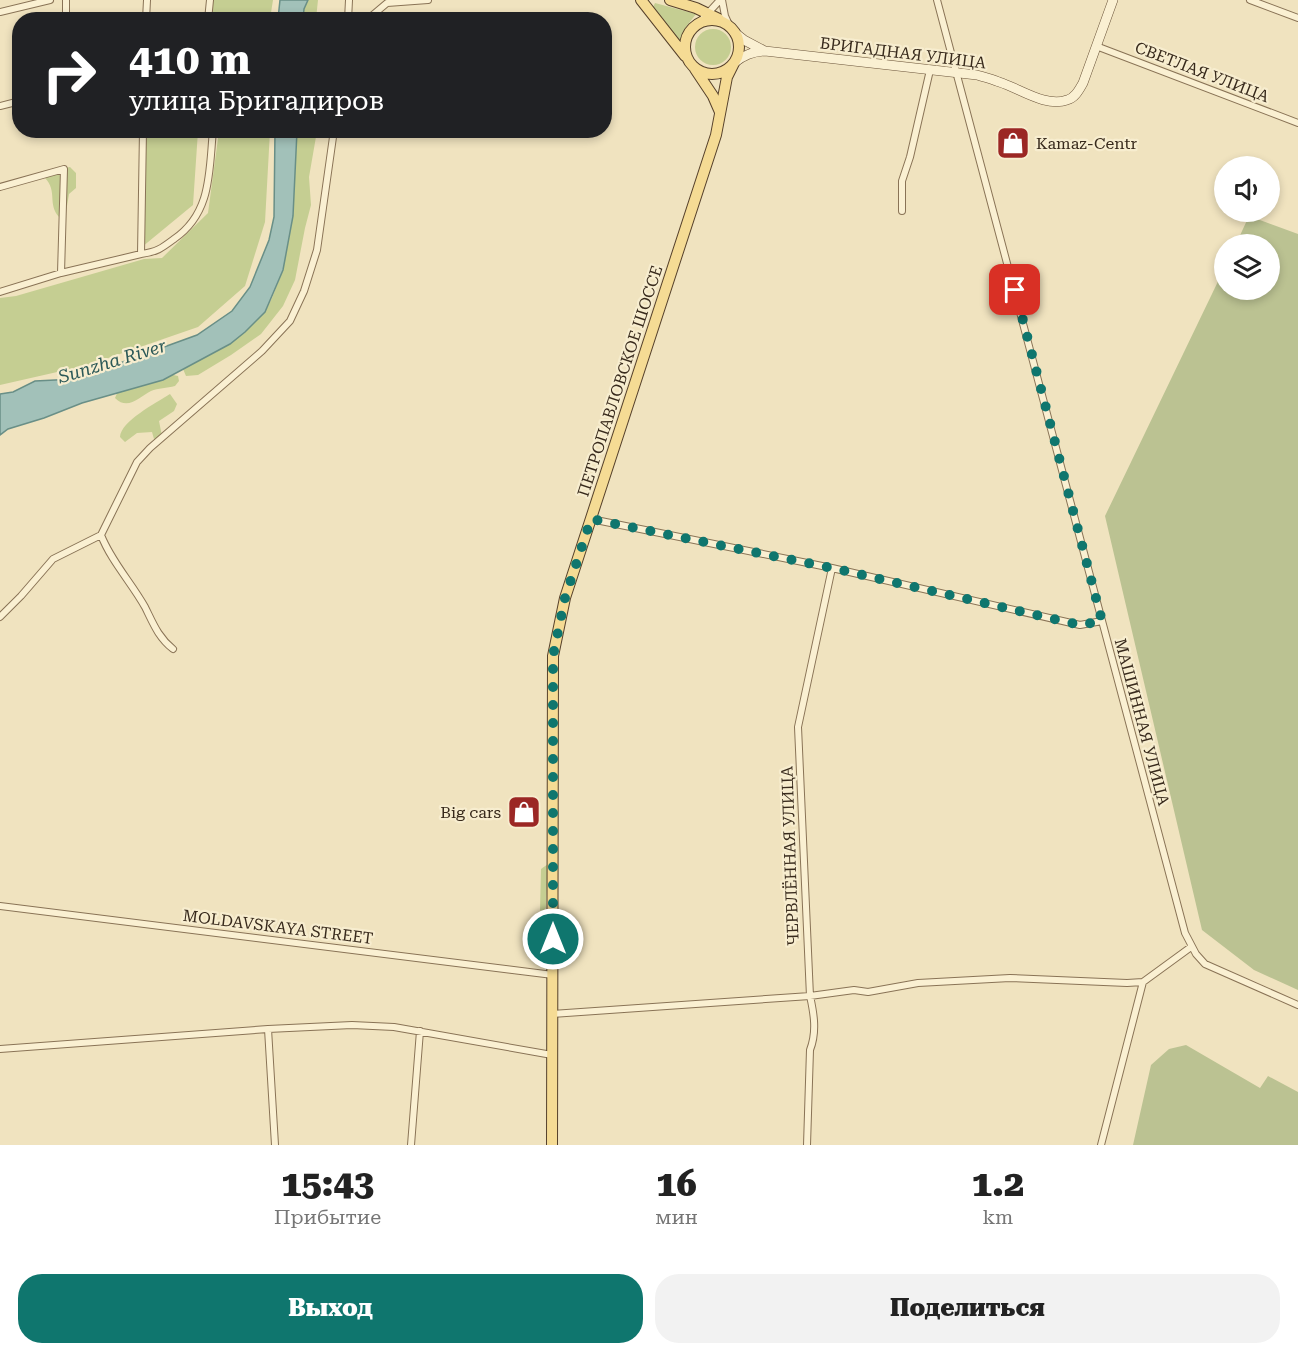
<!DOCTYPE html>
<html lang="ru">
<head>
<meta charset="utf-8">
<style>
	body { margin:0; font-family:"Roboto Serif",serif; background:#f2f2f2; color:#222; height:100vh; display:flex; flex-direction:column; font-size:22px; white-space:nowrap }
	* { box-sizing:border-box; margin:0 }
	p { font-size:20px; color:#767676 }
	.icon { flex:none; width:33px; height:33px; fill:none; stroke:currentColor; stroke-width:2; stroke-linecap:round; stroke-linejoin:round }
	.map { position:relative; height:1145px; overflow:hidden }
	.panel { display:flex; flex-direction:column; background:#fff; flex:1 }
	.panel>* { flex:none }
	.guide { position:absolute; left:12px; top:12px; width:600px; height:126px; border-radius:24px; box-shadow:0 3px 9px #0003; background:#202124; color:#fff; overflow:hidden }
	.buttons { position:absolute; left:1214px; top:156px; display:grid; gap:12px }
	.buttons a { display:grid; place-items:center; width:66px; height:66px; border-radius:50%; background:#fff; box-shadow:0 3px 9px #0003; font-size:30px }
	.pin { position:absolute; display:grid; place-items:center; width:51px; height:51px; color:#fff; margin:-26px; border-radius:12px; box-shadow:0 3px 9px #0006 }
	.me { position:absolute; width:66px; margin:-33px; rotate:0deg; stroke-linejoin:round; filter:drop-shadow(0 0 4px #0008) }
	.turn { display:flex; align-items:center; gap:21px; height:126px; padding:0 18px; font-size:27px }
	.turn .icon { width:78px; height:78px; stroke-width:2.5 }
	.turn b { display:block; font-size:42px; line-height:51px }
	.eta { display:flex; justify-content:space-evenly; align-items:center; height:102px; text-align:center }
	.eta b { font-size:36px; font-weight:800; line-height:42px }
	.button { display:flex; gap:12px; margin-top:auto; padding:12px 18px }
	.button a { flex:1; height:69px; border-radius:24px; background:#0f766e; color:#fff; font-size:24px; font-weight:800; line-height:69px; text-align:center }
	.button a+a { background:#f2f2f2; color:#222 }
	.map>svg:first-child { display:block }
	.green { fill:#c5ce92 }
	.cemetery { fill:#bbc292 }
	.water { fill:#a2c1b9; stroke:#698f87; stroke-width:1.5 }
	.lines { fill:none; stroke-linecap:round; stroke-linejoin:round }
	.street-casing { stroke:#897356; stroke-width:8 }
	.secondary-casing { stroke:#6b543a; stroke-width:10 }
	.primary-casing { stroke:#56412b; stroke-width:12 }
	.street { stroke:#faf0d2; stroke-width:6 }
	.secondary { stroke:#faf0d2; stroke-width:9 }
	.primary { stroke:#f5db94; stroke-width:10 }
	.route { stroke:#0f766e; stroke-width:10; stroke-dasharray:0 18 }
	.labels { text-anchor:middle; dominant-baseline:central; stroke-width:4.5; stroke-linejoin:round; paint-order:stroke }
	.street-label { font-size:16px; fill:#382a1c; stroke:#f7edcf }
	.poi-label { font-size:16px; fill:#382a1c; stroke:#f7edcf; text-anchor:start }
	.water-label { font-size:18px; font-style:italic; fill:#2a5857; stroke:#f7edcf }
</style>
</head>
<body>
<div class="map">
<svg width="1298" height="1145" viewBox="0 0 1298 1145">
	<rect width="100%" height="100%" fill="#f0e3bf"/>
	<path class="green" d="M213 0H273L270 19 211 20Z
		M308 0H318L316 19 303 20 304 9Z
		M655 3 696 14 686 27 680 44 653 7Z
		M695 47a18 18 0 1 1 36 0a18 18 0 1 1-36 0Z
		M145 131H198L193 205 142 247Z
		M219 131H270L265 222 245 286 198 327 88 365 0 385V298L16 296 144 259 162 258 208 213Z
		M297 131H317L309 177 311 205 305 228 295 280 283 306 261 334 231 355 198 375 186 376 183 369 230 343 265 312 272 298 283 270 293 216Z
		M70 167 76 173V188L69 194 66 212 59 217C47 203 58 192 45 178L48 171Z
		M169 374 178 376 179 381 175 386C167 388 158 388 151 391 139 397 128 411 115 398L118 391Z
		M170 394 177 404 174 411 159 421 162 436 154 439 152 432 137 433 125 442 120 437C121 421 156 403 170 394Z
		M548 864 546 908 542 912 540 910 541 869Z"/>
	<path class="cemetery" d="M1249 216 1298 234V990L1254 970 1202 930 1105 516 1224 269V290H1269V244H1236Z
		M1186 1045 1260 1088 1268 1076 1298 1092V1145H1133L1151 1065 1169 1049Z"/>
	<path class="water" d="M280 0H308L304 9 303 19H278Z
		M275 131H297L293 216 283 270 265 312 245 332 230 344 163 380 82 403 44 418 8 429 0 435V394L13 392 35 381 76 379 197 335 232 311 250 287 269 240 274 217Z"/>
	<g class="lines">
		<defs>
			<path id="street" d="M66 0V20
				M722 0 725 16 730 27
				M937 0 1185 933 1196 954 1205 964 1298 1005
				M1250 0 1298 18
				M0 12 50 0
				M146 20 147 0
				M208 20 210 0
				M348 20 349 0
				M362 20 368 19 387 3 428 0
				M699 23 720 0
				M1096 46 1298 123
				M0 106 20 101
				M0 187 64 169 61 273
				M902 211V181L910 157 930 70
				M141 254 143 130
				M0 292 61 273 141 254C157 252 162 248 174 239 212 213 209 171 213 130
				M591 519 832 568 1080 625 1102 621
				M101 535C111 561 131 582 145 607 153 623 158 637 173 649
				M0 617 21 596 53 559 101 535 137 462 150 448 262 351 290 321 304 291 317 250 334 130
				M0 906 553 975
				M552 1014 810 996 854 990 868 992 918 983 1010 978 1127 983 1143 982 1191 947
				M268 1029 275 1145
				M0 1049 268 1029 352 1025 394 1027 552 1055
				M411 1145 420 1031
				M807 1145 810 1050C817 1032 814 1014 810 996L798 727 832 568
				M1101 1145 1143 982"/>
			<path id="secondary" d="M734 32 744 40 763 50
				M734 63C744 55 752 52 765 51L977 75C984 77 992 79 999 82 1019 88 1046 108 1067 100 1075 98 1079 90 1083 83L1113 0"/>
			<path id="primary" d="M641 0 685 56
				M670 0 696 8 719 19
				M685 47a27 27 0 1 1 54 0a27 27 0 1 1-54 0Z
				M695 69 713 96 720 112
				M552 1145 553 656 565 598 716 135 727 77 734 63"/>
		</defs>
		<use href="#street" class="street-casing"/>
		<use href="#secondary" class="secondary-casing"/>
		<use href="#primary" class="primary-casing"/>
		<use href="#street" class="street"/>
		<use href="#secondary" class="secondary"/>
		<use href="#primary" class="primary"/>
	</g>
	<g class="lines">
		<path class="route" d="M553 939V656L565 598 591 519 832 568 1080 625 1102 621 1015 290"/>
	</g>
	<defs>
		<symbol id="shop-square" viewBox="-11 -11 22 22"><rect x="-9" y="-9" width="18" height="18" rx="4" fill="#9b2724" stroke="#f7edcf"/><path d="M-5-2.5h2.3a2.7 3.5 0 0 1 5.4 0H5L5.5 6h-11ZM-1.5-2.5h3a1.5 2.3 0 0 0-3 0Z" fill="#fff"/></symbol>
	</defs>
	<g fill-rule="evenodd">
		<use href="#shop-square" x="994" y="124" width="38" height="38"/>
		<use href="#shop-square" x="505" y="793" width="38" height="38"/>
	</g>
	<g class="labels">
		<g class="street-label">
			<text transform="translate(903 53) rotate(7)">БРИГАДНАЯ УЛИЦА</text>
			<text transform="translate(1202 72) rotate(21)">СВЕТЛАЯ УЛИЦА</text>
			<text transform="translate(620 381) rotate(-72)">ПЕТРОПАВЛОВСКОЕ ШОССЕ</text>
			<text transform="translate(1142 722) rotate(75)">МАШИННАЯ УЛИЦА</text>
			<text transform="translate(790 856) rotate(-92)">ЧЕРВЛЁННАЯ УЛИЦА</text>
			<text transform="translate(278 927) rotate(7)">MOLDAVSKAYA STREET</text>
		</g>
		<g class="poi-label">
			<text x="1036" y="143">Kamaz-Centr</text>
			<text x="501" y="812" text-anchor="end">Big cars</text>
		</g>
		<g class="water-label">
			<text transform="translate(112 361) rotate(-17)">Sunzha River</text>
		</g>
	</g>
</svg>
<div class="buttons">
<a><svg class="icon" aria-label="sound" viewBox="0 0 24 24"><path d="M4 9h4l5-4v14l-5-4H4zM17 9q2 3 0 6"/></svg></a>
<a><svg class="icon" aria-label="layers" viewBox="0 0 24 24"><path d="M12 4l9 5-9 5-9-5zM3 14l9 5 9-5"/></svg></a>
</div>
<div class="pin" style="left:1015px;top:290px;background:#d93025"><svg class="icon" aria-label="arrive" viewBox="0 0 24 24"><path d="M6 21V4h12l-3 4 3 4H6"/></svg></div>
<svg class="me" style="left:553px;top:939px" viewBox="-20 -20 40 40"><circle r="17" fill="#0f766e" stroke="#fff" stroke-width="3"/><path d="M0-11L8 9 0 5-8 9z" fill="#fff"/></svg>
<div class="guide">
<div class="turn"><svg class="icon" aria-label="right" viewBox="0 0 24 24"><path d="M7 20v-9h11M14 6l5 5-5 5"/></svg><div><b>410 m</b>улица Бригадиров</div></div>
</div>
</div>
<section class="panel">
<div class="eta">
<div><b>15:43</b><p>Прибытие</p></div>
<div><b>16</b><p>мин</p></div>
<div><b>1.2</b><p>km</p></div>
</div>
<div class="button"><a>Выход</a><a>Поделиться</a></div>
</section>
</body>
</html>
